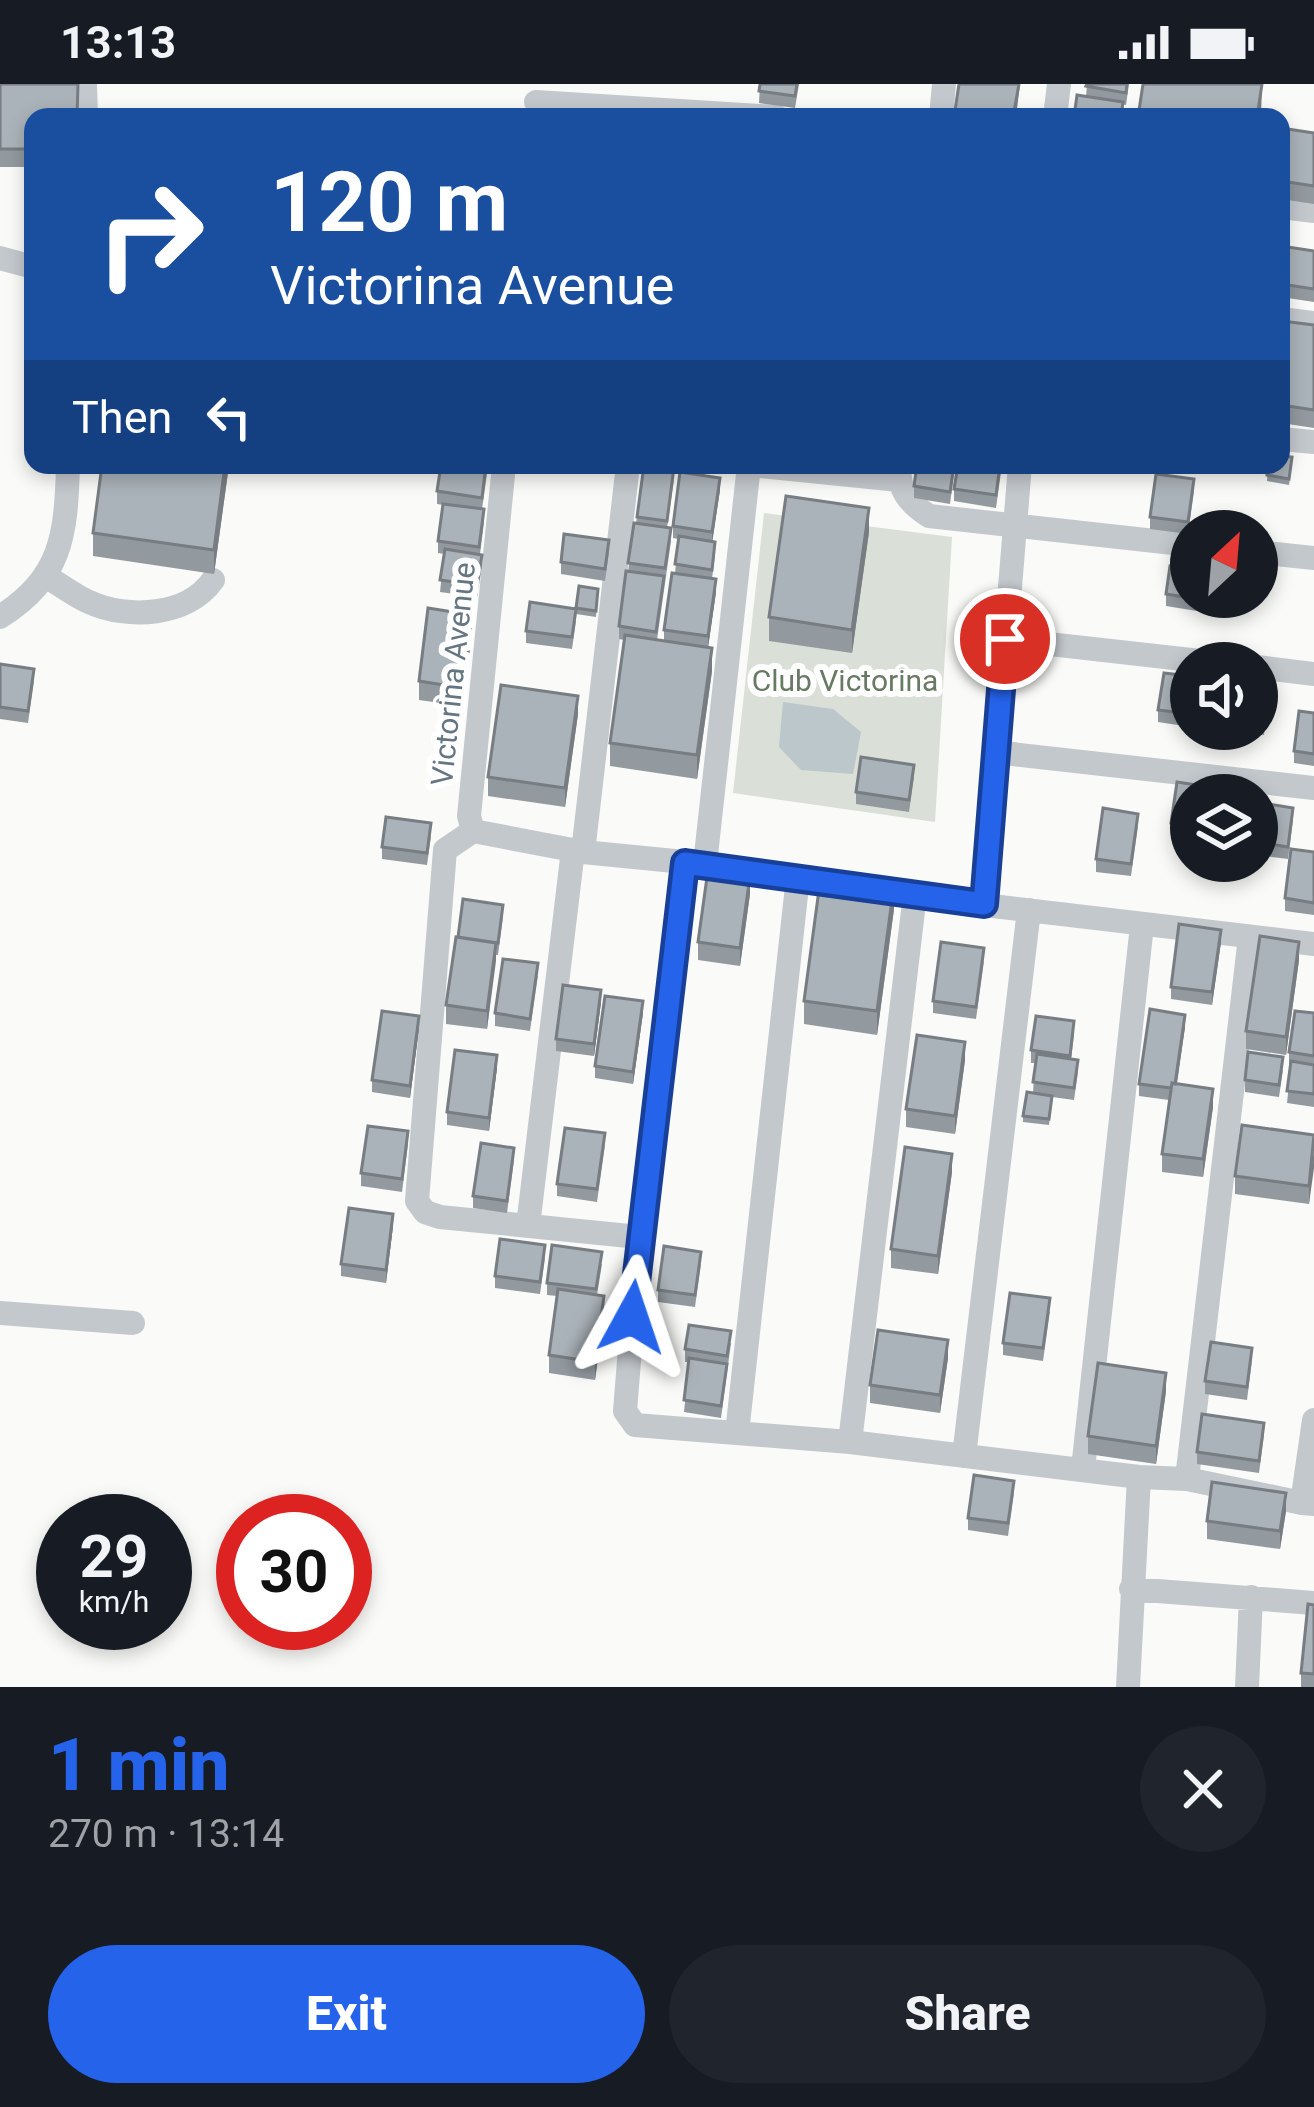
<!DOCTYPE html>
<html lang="en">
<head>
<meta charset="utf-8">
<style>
	body { margin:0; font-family:Roboto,sans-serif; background:#20242c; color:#f1f3f6; height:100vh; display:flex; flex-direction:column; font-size:45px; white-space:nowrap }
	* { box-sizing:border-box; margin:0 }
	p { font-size:39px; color:#9ea1a6 }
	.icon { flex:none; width:66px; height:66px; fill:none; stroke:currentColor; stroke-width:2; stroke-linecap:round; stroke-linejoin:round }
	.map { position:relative; height:1603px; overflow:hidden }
	.panel { display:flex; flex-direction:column; background:#171b24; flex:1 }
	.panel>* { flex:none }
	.hud { position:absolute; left:24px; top:24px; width:1266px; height:366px; border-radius:24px; box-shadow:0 6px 18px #0003; background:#1a4fa0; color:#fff; overflow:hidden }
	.needle { width:78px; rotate:26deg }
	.fabs { position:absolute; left:1170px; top:426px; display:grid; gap:24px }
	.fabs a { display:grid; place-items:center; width:108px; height:108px; border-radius:50%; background:#171b24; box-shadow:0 6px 18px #0003; font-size:60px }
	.speed { position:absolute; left:36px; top:1410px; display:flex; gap:24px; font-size:60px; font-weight:700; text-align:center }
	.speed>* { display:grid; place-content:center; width:156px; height:156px; border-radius:50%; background:#171b24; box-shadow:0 6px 18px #0003; line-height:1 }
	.speed small { font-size:30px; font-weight:400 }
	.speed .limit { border:18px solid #d22; background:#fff; color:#111 }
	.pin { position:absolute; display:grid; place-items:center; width:102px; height:102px; color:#fff; margin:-51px; border:6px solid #fff; border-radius:50%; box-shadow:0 3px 12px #0007 }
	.me { position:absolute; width:132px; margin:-66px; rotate:5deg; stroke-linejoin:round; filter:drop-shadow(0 0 9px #0008) }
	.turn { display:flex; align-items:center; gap:42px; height:252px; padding:0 48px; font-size:54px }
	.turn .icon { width:156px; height:156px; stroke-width:2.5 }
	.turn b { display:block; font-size:84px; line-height:102px }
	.then { display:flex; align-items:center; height:114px; padding:0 48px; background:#0003; gap:24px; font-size:45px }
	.round { display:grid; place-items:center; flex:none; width:126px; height:126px; border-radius:63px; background:#20242c }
	.summary { display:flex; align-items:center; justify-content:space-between; height:204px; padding:0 48px }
	h1 { font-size:72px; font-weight:800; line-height:90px; color:#2563eb }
	.button { display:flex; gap:24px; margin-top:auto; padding:24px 48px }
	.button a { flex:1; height:138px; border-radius:72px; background:#2563eb; color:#fff; font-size:48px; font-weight:800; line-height:138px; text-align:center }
	.button a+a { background:#20242c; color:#f1f3f6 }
	.status { display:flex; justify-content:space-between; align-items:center; height:84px; padding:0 60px; background:#171b24; direction:ltr }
	.status svg { height:33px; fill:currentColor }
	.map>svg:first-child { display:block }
	.green { fill:#dadfd7 }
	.water { fill:#bbc7cb }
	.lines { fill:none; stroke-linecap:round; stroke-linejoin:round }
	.minor { stroke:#c3c8cc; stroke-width:24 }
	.wall { fill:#929a9f }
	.shaded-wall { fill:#777d82 }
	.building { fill:#aab3b9; stroke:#777d82; stroke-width:3 }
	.route-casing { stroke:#184099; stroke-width:30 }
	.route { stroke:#2563eb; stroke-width:21 }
	.labels { text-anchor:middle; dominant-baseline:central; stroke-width:12; stroke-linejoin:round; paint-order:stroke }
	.street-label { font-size:30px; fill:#657683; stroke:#fff }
	.park-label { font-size:30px; fill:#687a64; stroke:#fff }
</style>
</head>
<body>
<div class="status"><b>13:13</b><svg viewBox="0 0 49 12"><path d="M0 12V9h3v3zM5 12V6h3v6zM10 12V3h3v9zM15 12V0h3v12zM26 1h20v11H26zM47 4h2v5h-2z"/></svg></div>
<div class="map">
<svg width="1314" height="1603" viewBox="0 0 1314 1603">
	<rect width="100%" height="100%" fill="#fafaf8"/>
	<path class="green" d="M764 429 952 453 935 738 733 709Z"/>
	<path class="water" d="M783 618 833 625 861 648 853 690 801 686 779 663Z"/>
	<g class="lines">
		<path class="minor" d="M85 0 86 33
			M536 18 777 33
			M941 33 944 0
			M1055 33 1059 0
			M1281 123 1314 127
			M0 174 33 183
			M1281 235 1314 239
			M1281 355 1314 358
			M504 381 469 732 473 747 583 768 705 780 984 821 1314 860
			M751 381 899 396
			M900 381C897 405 909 419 929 432L1191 461
			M1257 468 1314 474
			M47 493C61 501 75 512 89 518 128 536 188 532 213 496
			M0 533C62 493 66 452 68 381
			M1005 555 1218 579
			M1257 583 1314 590
			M994 668 1314 704
			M473 747 445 766 417 1117 425 1128 440 1133 639 1153
			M583 768 628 381
			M685 779 639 1153 625 1327 635 1341 850 1358 1139 1393 1187 1395 1302 1419
			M705 780 749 381
			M984 821 1020 381
			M528 1142 573 766
			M0 1229 133 1239
			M1314 1336 1302 1419 1314 1420
			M737 1349 798 793
			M850 1358 915 810
			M964 1372 1029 826
			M1083 1385 1142 841
			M1187 1395 1250 853
			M1131 1505 1314 1519
			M1128 1603 1139 1393
			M1247 1603 1251 1513"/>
	</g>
	<path class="wall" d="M0 0 33 33V83H0Z
		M760 0H799L795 24 759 19Z
		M1087 0H1129L1126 21 1086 13Z
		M1281 44 1314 49V120L1281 115Z
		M1281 162 1314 167V218L1281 213Z
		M1314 241V344L1281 339V246Z
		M1292 379 1289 401 1267 397 1268 381Z
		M229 381 214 490 93 472V449Z
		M955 381 950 420 914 414V402Z
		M1002 381 996 424 954 417V405Z
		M487 390 482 425 484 438 480 470 482 483 477 513 440 508 444 470 438 469V457L443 421 437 420V407Z
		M674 395 667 444 671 457 657 556 664 557V546L675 490 678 455 673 454V442L720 406 712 457 715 470 712 495 716 508 708 563 712 587 697 695 610 682V659L624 556 619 555V542L637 433Z
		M1194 407 1188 450 1150 445V433Z
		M869 448 852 569 769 557V533Z
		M609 468 605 497 561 490V478Z
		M579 502 598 505 596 533 576 530Z
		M1166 510 1205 513 1203 528 1166 522Z
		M576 537 572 565 526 559V547Z
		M472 549 462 622 419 616V597Z
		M0 580 34 597 28 639 0 635Z
		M1191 592V643L1158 638V626Z
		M1257 604 1268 618 1264 651 1222 645H1257Z
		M1314 629V682L1294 679V667Z
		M578 630 565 723 488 712V693Z
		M914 693 909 728 856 720V708Z
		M1177 698 1216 704V711H1191V754L1171 751Z
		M1293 736 1288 775 1257 771V758Z
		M1138 742 1131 792 1096 788V775Z
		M431 752 427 781 382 775V763Z
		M1314 768V831L1285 827V814Z
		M750 810 740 882 698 876V858Z
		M894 825 877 951 804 940V917Z
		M503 833 498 871H496L487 945 446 940V921Z
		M1221 858 1212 921 1171 915V903Z
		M1299 876 1286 971 1246 965V947Z
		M984 877 976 935 933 929V917Z
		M538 891 530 947 495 942V929Z
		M601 918 594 972 556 967V955Z
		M643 929 633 1000 595 994V982Z
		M1314 929V1023L1287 1019 1291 980H1289V968Z
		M1185 943 1177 1000 1213 1023 1203 1093 1162 1088V1070L1169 1016 1139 1012V1000Z
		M419 944 410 1014 372 1008V996Z
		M1074 950 1071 975 1078 988 1074 1016 1052 1013 1049 1041 1023 1038V1032L1033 1009 1035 979H1031V966Z
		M965 976 955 1050 906 1043V1025Z
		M497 984 489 1047 447 1041V1028Z
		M1283 986 1279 1013 1245 1008V996Z
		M1314 1051 1309 1120 1235 1110V1092Z
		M408 1060 402 1108 361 1102V1089Z
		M605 1061 597 1118 557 1112V1100Z
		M514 1076 507 1129 473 1124V1112Z
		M952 1088 938 1190 891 1184V1165Z
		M393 1142 386 1199 341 1192V1180Z
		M545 1174 540 1210 495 1204V1192Z
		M602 1180 597 1211 604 1230 595 1296 549 1289V1271L557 1212 547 1211V1199Z
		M701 1180 695 1223 658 1218V1206Z
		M1050 1227 1043 1277 1003 1271V1259Z
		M731 1259 721 1334 684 1328 689 1278H685V1265Z
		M948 1274 940 1329 870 1319V1301Z
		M1252 1276 1247 1316 1205 1310V1297Z
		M1166 1307 1156 1380 1088 1370V1352Z
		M1264 1351 1259 1389 1197 1380V1368Z
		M1014 1409 1008 1452 968 1446V1434Z
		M1286 1427 1280 1465 1207 1455V1437Z
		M1314 1521V1603H1301V1589Z"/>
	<path class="shaded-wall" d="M1020 0 1016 33H1013Z
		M1262 0 1261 33H1257Z
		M225 381H229L214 490V466Z
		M720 394V406L712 460V448Z
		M869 424V448L852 569V546Z
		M716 495V508L708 564V552Z
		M472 531V549L462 622V604Z
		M712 564V587L697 695V671Z
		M578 612V630L565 723V704Z
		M750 792V810L740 882V864Z
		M894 801V825L877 951V927Z
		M1221 846V858L1212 921V908Z
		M1299 858V876L1286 971V953Z
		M496 859V877L487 945V927Z
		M601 906V918L594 972V960Z
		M643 917V929L633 1000V988Z
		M1185 931V943L1174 1017V1005Z
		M419 932V944L410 1014V1002Z
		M965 958V976L955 1050V1032Z
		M497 971V984L489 1047V1034Z
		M1213 1005V1023L1203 1093V1075Z
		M1314 1066V1084L1309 1120V1102Z
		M952 1070V1088L938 1190V1172Z
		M393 1130V1142L386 1199V1186Z
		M604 1212V1230L595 1296V1278Z
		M948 1256V1274L940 1329V1311Z
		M1166 1289V1307L1156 1380V1362Z
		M1286 1409V1427L1280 1465V1447Z"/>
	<path class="building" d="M0 0H78L77 33H33V65H0Z
		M760 0H797L795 12 759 7Z
		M959 0H1019L1013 33H954Z
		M1087 0H1127L1126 9 1086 2Z
		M1143 0H1262L1257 33H1138Z
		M1077 11 1123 18 1121 33H1074Z
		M717 26 749 31V33H716Z
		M802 26 853 33H800Z
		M1281 44 1314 49V102L1281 97Z
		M1281 162 1314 167V205L1281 200Z
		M1282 237 1314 241V326L1281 321Z
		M1281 372 1292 373 1289 395 1267 391 1268 381H1281Z
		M102 381H225L214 466 93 449Z
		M441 381H486L482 414 437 407Z
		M644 381 674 383 667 437 637 433Z
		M917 381H954L950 408 914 402Z
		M958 381H1000L996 411 954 405Z
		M680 388 720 394 712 448 673 442Z
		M1156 390 1194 395 1188 438 1150 433Z
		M786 412 869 424 852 546 769 533Z
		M443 420 484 425 479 463 438 457Z
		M634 439 671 444 665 484 628 479Z
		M564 450 609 456 605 485 561 478Z
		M679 452 715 458 712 486 675 480Z
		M445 465 482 471 477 501 440 496Z
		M1170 482 1191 485V513H1203V516L1166 510Z
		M626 487 664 492 656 548 619 542Z
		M672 489 716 495 708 552 664 546Z
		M579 502 598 505 596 527 576 524Z
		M530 518 576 525 572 553 526 547Z
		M428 524 472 531 462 604 419 597Z
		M625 551 712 564 697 671 610 659Z
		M0 580 34 585 28 627 0 623Z
		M1164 589 1191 592V630L1158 626Z
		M501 601 578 612 565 704 488 693Z
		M1257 604 1268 606 1264 639 1257 638Z
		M1299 627 1314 629V670L1294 667Z
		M861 673 914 681 909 716 856 708Z
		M1177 698 1216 704 1215 711H1191V742L1171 739Z
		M1262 719 1293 724 1288 763 1257 758Z
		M1103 724 1138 730 1131 780 1096 775Z
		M386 733 431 739 427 769 382 763Z
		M1291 765 1314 768V819L1285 814Z
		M708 786 750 792 740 864 698 858Z
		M821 791 894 801 877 927 804 917Z
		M463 815 503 821 498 859 458 853Z
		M1179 840 1221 846 1212 908 1171 903Z
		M1260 852 1299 858 1286 953 1246 947Z
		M456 853 496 859 487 927 446 921Z
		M941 858 984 864 976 923 933 917Z
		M503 875 538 879 530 935 495 929Z
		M563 901 601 906 594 960 556 955Z
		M605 912 643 917 633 988 595 982Z
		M1150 925 1185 931 1175 1000 1172 999 1171 1004 1139 1000Z
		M382 927 419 932 410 1002 372 996Z
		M1295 927 1314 929V972L1289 968Z
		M1036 932 1074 937 1070 972 1031 966Z
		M917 951 965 958 955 1032 906 1025Z
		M455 966 497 971 489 1034 447 1028Z
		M1248 968 1283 973 1279 1001 1245 996Z
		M1037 970 1078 976 1074 1004 1033 998Z
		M1291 977 1314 981V1010L1287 1007Z
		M1172 999 1213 1005 1203 1075 1162 1070Z
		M1027 1008 1052 1012 1049 1035 1023 1032Z
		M1242 1041 1314 1051 1309 1102 1235 1092Z
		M368 1042 408 1047 402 1095 361 1089Z
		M565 1044 605 1049 597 1105 557 1100Z
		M481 1059 514 1064 507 1117 473 1112Z
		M905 1063 952 1070 938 1172 891 1165Z
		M349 1124 393 1130 386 1186 341 1180Z
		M500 1155 545 1161 540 1198 495 1192Z
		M552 1161 602 1168 596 1205 547 1199Z
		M664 1162 701 1168 695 1211 658 1206Z
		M558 1205 604 1212 595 1278 549 1271Z
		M1010 1209 1050 1214 1043 1264 1003 1259Z
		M689 1241 731 1247 727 1272 685 1265Z
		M878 1246 948 1256 940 1311 870 1301Z
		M1211 1258 1252 1264 1247 1303 1205 1297Z
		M689 1274 727 1280 721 1322 684 1316Z
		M1098 1279 1166 1289 1156 1362 1088 1352Z
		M1202 1330 1264 1339 1259 1377 1197 1368Z
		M974 1391 1014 1397 1008 1439 968 1434Z
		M1212 1398 1286 1409 1280 1447 1207 1437Z
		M1308 1520 1314 1521V1590L1301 1589Z"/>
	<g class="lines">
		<defs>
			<path id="route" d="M632 1233 685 779 984 820 1005 555"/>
		</defs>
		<use href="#route" class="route-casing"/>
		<use href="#route" class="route"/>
	</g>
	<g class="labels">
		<g class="street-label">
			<text transform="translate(453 590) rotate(-84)">Victorina Avenue</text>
		</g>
		<g class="park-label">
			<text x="845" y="596">Club Victorina</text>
		</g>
	</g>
</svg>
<div class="fabs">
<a><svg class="needle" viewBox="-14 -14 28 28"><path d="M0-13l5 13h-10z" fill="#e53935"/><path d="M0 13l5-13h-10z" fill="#9ea1a6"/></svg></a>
<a><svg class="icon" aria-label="sound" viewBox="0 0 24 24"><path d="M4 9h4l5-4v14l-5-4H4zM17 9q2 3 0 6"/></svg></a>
<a><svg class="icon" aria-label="layers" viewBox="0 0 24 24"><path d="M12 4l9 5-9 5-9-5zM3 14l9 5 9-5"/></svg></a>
</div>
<div class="speed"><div>29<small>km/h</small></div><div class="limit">30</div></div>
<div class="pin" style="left:1005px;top:555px;background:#d93025"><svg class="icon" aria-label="arrive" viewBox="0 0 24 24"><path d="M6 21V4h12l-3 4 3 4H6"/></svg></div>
<svg class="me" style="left:632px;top:1233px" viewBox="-20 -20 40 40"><path d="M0-17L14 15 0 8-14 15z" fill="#2563eb" stroke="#fff" stroke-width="4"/></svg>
<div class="hud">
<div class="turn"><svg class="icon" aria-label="right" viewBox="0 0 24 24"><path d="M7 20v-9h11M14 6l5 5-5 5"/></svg><div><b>120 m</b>Victorina Avenue</div></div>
<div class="then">Then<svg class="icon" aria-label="left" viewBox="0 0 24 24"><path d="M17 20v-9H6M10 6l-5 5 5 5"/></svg></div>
</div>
</div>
<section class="panel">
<div class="summary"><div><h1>1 min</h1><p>270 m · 13:14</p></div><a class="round"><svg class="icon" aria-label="close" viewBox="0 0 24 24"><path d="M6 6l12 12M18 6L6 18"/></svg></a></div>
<div class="button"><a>Exit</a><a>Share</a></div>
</section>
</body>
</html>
